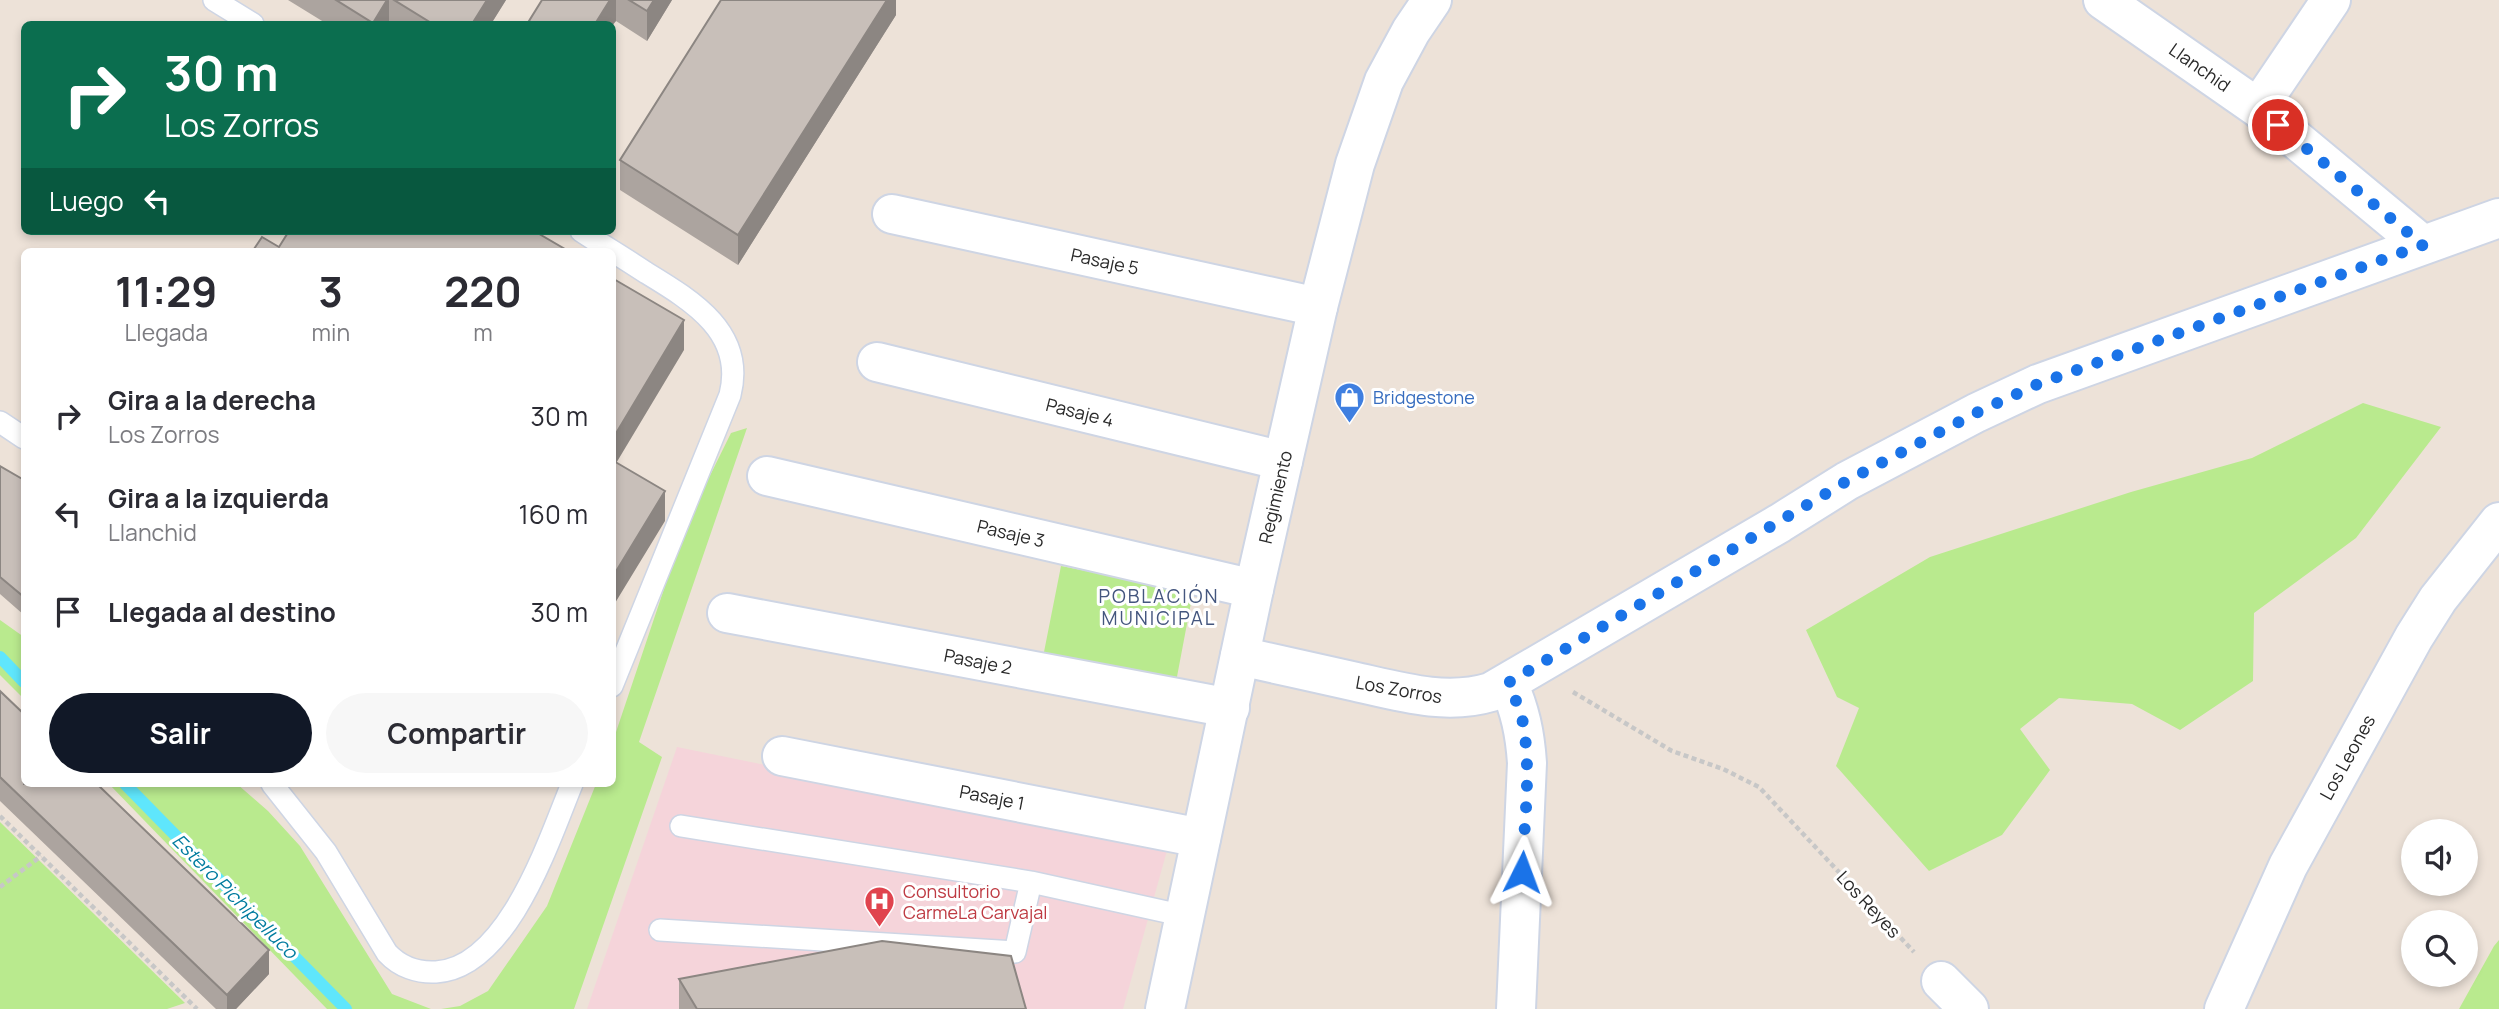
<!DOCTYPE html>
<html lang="es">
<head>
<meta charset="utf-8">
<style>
	body { margin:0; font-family:Manrope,sans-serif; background:#f7f7f7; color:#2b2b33; height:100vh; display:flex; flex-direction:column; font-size:26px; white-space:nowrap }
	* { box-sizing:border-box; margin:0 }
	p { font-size:23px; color:#7c7c81 }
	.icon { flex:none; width:38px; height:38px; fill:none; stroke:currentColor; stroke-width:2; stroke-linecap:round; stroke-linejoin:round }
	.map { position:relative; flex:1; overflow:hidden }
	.drawer { position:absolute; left:21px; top:248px; width:595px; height:539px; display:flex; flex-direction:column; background:#fff; border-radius:10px; box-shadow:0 4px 10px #0003 }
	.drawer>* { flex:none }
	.top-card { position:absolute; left:21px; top:21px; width:595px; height:214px; border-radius:10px; box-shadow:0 4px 10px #0003; background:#0b6e4f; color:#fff; overflow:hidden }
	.controls { position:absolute; left:2401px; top:819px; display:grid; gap:14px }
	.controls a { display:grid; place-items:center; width:77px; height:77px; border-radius:50%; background:#fff; box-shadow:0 4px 10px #0003; font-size:35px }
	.pin { position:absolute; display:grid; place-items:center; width:60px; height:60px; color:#fff; margin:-30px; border:4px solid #fff; border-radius:50%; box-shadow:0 2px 7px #0007 }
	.me { position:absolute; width:77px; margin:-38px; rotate:3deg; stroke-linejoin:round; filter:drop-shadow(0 0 5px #0008) }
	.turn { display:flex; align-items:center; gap:24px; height:147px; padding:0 28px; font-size:32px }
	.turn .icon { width:91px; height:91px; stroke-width:2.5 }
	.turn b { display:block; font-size:49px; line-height:60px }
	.then { display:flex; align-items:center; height:66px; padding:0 28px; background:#0003; gap:14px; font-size:26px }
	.eta { display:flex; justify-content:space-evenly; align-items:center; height:119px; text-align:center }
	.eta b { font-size:42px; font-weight:700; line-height:49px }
	.button { display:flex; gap:14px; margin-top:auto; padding:14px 28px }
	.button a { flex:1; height:80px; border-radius:42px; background:#111827; color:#fff; font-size:28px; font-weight:700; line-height:80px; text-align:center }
	.button a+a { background:#f7f7f7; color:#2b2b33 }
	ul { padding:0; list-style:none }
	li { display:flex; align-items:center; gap:21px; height:98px; padding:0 28px }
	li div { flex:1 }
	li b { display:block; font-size:26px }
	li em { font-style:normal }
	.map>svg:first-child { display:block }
	.medical { fill:#f5d4da }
	.green { fill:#b9ea8e }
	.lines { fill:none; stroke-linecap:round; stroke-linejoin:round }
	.stream { stroke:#5fe6fc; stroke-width:12 }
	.service-casing { stroke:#ced5e4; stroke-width:24 }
	.minor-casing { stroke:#ced5e4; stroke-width:42 }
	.secondary-casing { stroke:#ced5e4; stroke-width:42 }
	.path { stroke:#c7c7c7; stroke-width:4.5; stroke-dasharray:5 3.5; stroke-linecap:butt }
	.service { stroke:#fff; stroke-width:21 }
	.minor { stroke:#fff; stroke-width:38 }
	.secondary { stroke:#fff; stroke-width:38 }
	.wall { fill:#aca49f }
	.shaded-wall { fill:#8c8682 }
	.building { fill:#c8bfb9; stroke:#8c8682; stroke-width:2 }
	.route { stroke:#1a73e8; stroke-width:12; stroke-dasharray:0 21.6 }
	.labels { text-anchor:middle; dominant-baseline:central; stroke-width:6; stroke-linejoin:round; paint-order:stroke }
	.street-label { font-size:18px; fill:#292929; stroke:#fff }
	.shop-label { font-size:18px; fill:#366cbe; stroke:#fff; text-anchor:start }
	.health-label { font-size:18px; fill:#be3a42; stroke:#fff; text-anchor:start }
	.neighbourhood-label { font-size:19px; letter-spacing:2px; fill:#44567e; stroke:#fff }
	.water-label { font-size:19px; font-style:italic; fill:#017c9f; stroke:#fff }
</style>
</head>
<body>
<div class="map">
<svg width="2499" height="1009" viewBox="0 0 2499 1009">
	<rect width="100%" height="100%" fill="#ede2d8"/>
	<path class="medical" d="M677 747 1168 847 1123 1009H587Z"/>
	<path class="green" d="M2363 403 2441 427 2356 538 2254 613 2253 681 2180 730 2132 704 2059 698 2020 729 2050 770 2002 835 1929 871 1836 766 1859 708 1837 697 1806 630 1930 557 2131 492 2252 458Z
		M747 428 639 742 662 757 574 1009H441L460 1006 488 991 547 906 596 784H612L613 741 665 586 690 516 731 433Z
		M1061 566 1193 592 1176 682 1043 657Z
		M0 620 24 637V699L0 675Z
		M109 784H237L268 811 300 846 392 994 431 1009H327Z
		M0 822 185 1003 167 1009H0Z
		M2499 940V1009H2459L2494 946Z"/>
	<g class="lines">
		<path class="stream" d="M0 657 24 682
			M125 784 346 1009"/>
		<defs>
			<path id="service" d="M214 0 253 24
				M581 231C602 245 624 258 645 272 691 300 746 332 730 395L612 686
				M0 422 24 438
				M272 784 326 852 387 953C400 967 418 973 436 972 508 968 549 840 572 784
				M681 826 1031 882 1185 916
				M660 930 1015 952 1031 882"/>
			<path id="minor" d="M2103 0 2258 108 2423 245
				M2258 108 2331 0
				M892 214 1318 307
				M877 362 1283 461
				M767 476 1254 589
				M727 613 1230 708
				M1240 656C1277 664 1315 673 1352 681 1397 691 1445 706 1491 692L1780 523 1847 481 1976 413 2038 384 2499 218
				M1508 683C1520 710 1525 733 1527 763L1516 1009
				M782 756 1201 838
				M1941 981 1969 1009
				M2224 1009 2288 866 2414 637 2438 599 2499 522"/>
			<path id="secondary" d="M1165 1009 1254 589 1318 307 1355 164 1384 81 1411 31 1432 0"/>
		</defs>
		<use href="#service" class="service-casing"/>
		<use href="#minor" class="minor-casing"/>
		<use href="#secondary" class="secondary-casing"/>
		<path class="path" d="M1573 692 1672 751 1723 769 1759 787 1914 952
			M0 816 197 1009
			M0 887 41 856"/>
		<use href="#service" class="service"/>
		<use href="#minor" class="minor"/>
		<use href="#secondary" class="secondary"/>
	</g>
	<path class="wall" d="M288 0H506L491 24H327Z
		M542 0H672L647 41 616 21 612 24H529V21Z
		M896 0V15L738 265 620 190V160Z
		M0 466 24 480V615L0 594Z
		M0 691 269 974 236 1009H216L0 801Z
		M679 979 1026 1009H679Z"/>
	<path class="shaded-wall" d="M387 0H389V24H373Z
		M487 0H506L491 24H472Z
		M610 0H616V21L612 26V24H595Z
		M654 0H672L647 41V11Z
		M887 0H896V15L738 265V235Z
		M684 320V350L612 470V440Z
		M665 491V521L612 608V578Z
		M269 950V974L236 1009H227V995Z"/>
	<path class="building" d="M336 0H387L373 23Z
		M394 0H487L472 24H433Z
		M542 0H610L595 24H534L529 21Z
		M629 0H654L647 11Z
		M721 0H887L738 235 620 160Z
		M289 231H534L570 252H252L262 237 279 247Z
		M612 278 684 320 612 440Z
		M612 460 665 491 612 578Z
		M0 466 24 480V597L0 577Z
		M0 691 24 714V784H97L269 950 227 995 0 777Z
		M882 941 1011 956 1026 1009H697L679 979Z"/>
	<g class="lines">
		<path class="route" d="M1522 872C1524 826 1531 776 1524 729 1522 713 1515 698 1508 683L1847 481 1976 413 2038 384 2423 245 2278 125"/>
	</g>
	<defs>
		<symbol id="shop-pin" viewBox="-11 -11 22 30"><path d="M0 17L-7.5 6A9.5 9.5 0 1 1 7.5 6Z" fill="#3f7fe0" stroke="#fff"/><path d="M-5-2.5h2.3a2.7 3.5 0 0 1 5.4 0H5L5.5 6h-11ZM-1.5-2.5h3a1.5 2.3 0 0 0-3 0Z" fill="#fff"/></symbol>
		<symbol id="hospital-pin" viewBox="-11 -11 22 30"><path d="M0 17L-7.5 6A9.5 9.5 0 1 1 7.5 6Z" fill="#e0444e" stroke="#fff"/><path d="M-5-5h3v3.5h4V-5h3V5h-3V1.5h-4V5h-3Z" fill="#fff"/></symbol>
	</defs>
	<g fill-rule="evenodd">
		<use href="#shop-pin" x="1332" y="380" width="35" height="47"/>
		<use href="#hospital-pin" x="862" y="884" width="35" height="47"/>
	</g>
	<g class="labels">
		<g class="street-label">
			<text transform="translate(2200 67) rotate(35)">Llanchid</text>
			<text transform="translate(1105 261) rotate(12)">Pasaje 5</text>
			<text transform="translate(1080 412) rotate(14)">Pasaje 4</text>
			<text transform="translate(1275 497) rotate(-77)">Regimiento</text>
			<text transform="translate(1011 533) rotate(13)">Pasaje 3</text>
			<text transform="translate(978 661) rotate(11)">Pasaje 2</text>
			<text transform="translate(1399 689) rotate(10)">Los Zorros</text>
			<text transform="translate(2347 757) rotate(-61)">Los Leones</text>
			<text transform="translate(992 797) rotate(11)">Pasaje 1</text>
			<text transform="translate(1869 904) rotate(47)">Los Reyes</text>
		</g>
		<g class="shop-label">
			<text x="1373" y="397">Bridgestone</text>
		</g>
		<g class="health-label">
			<text x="903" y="891">Consultorio<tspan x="903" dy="21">CarmeLa Carvajal</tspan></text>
		</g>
		<g class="neighbourhood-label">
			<text x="1159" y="596">POBLACIÓN<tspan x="1159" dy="22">MUNICIPAL</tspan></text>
		</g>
		<g class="water-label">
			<text transform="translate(235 896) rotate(45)">Estero Pichipelluco</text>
		</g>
	</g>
</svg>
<div class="controls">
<a><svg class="icon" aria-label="sound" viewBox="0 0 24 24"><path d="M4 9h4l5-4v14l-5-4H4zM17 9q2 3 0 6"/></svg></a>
<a><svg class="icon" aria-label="search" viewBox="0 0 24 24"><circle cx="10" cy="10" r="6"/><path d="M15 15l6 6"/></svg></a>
</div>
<div class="pin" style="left:2278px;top:125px;background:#d93025"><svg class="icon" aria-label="arrive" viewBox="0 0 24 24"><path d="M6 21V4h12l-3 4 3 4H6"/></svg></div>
<svg class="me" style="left:1522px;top:872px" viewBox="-20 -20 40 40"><path d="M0-17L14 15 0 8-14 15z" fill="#1a73e8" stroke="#fff" stroke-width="4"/></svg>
<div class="top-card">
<div class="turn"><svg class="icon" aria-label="right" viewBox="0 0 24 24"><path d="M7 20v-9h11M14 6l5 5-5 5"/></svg><div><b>30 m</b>Los Zorros</div></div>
<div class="then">Luego<svg class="icon" aria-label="left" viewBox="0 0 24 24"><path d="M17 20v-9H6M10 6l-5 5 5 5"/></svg></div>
</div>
<section class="drawer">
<div class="eta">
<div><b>11:29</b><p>Llegada</p></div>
<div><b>3</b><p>min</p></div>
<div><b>220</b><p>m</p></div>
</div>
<ul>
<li><svg class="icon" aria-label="right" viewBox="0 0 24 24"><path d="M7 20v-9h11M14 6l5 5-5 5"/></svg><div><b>Gira a la derecha</b><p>Los Zorros</p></div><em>30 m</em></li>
<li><svg class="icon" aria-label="left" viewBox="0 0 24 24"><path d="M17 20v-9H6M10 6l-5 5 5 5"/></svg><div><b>Gira a la izquierda</b><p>Llanchid</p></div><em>160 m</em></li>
<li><svg class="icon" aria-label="arrive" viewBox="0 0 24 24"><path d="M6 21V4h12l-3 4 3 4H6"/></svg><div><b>Llegada al destino</b></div><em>30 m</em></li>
</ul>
<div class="button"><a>Salir</a><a>Compartir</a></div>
</section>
</div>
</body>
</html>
